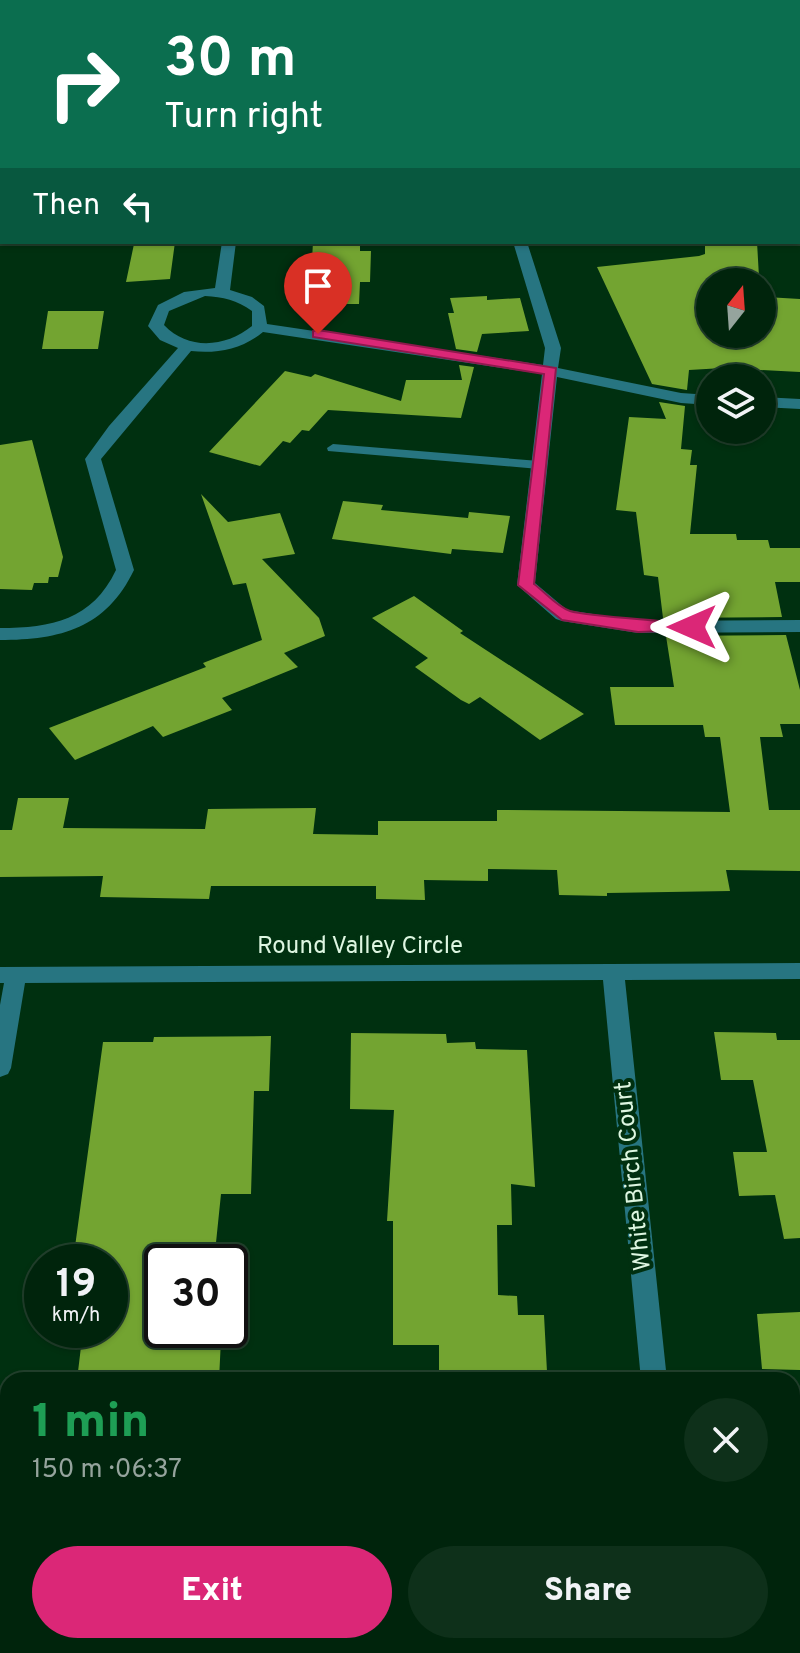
<!DOCTYPE html>
<html lang="en">
<head>
<meta charset="utf-8">
<style>
	body { margin:0; font-family:Overpass,sans-serif; background:#0e301a; color:#f1f3f6; height:100vh; display:flex; flex-direction:column; font-size:30px; white-space:nowrap }
	* { box-sizing:border-box; margin:0 }
	p { font-size:26px; color:#95a49d }
	.icon { flex:none; width:44px; height:44px; fill:none; stroke:currentColor; stroke-width:2; stroke-linecap:round; stroke-linejoin:round }
	.map { position:relative; flex:1; overflow:hidden }
	.side { position:absolute; left:0px; top:1372px; width:800px; height:282px; display:flex; flex-direction:column; background:#00240c; border-radius:24px 24px 0 0; box-shadow:0 2px 6px #0004,0 0 0 2px #22412d }
	.side>* { flex:none }
	.guide { position:absolute; left:0px; top:0px; width:800px; height:244px; box-shadow:0 2px 6px #0004,0 0 0 2px #22412d; background:#0b6e4f; color:#fff; overflow:hidden }
	.needle { width:52px; rotate:17deg }
	.controls { position:absolute; left:696px; top:268px; display:grid; gap:16px }
	.controls a { display:grid; place-items:center; width:80px; height:80px; border-radius:50%; background:#00240c; box-shadow:0 2px 6px #0004,0 0 0 2px #22412d; font-size:40px }
	.speed { position:absolute; left:24px; top:1244px; display:flex; gap:16px; font-size:40px; font-weight:700; text-align:center }
	.speed>* { display:grid; place-content:center; width:104px; height:104px; border-radius:50%; background:#00240c; box-shadow:0 2px 6px #0004,0 0 0 2px #22412d; line-height:1 }
	.speed small { font-size:20px; font-weight:400 }
	.speed .limit { border:4px solid #111; border-radius:12px; background:#fff; color:#111 }
	.pin { position:absolute; display:grid; place-items:center; width:68px; height:68px; color:#fff; margin:-82px -34px; border-radius:50% 50% 50% 0; rotate:-45deg; box-shadow:0 0 8px #0007 }
	.pin .icon { rotate:45deg }
	.me { position:absolute; width:88px; margin:-44px; rotate:270deg; stroke-linejoin:round; filter:drop-shadow(0 0 6px #0008) }
	.turn { display:flex; align-items:center; gap:28px; height:168px; padding:0 32px; font-size:36px }
	.turn .icon { width:104px; height:104px; stroke-width:2.5 }
	.turn b { display:block; font-size:56px; line-height:68px }
	.then { display:flex; align-items:center; height:76px; padding:0 32px; background:#0003; gap:16px; font-size:30px }
	.round { display:grid; place-items:center; flex:none; width:84px; height:84px; border-radius:42px; background:#0e301a }
	.headline { display:flex; align-items:center; justify-content:space-between; height:136px; padding:0 32px }
	h1 { font-size:48px; font-weight:800; line-height:60px; color:#1e9e55 }
	.button { display:flex; gap:16px; margin-top:auto; padding:16px 32px }
	.button a { flex:1; height:92px; border-radius:48px; background:#db2777; color:#fff; font-size:32px; font-weight:800; line-height:92px; text-align:center }
	.button a+a { background:#0e301a; color:#f1f3f6 }
	.map>svg:first-child { display:block }
	.building { fill:#73a431; fill-rule:evenodd }
	.lines { fill:none; stroke-linecap:round; stroke-linejoin:round }
	.service { fill:#277581; fill-rule:evenodd }
	.minor { fill:#277581; fill-rule:evenodd }
	.route { fill:#db2777; stroke:#8e194d; stroke-width:2 }
	.labels { text-anchor:middle; dominant-baseline:central; stroke-width:8; stroke-linejoin:round; paint-order:stroke }
	.street-label { font-size:24px; fill:#ddf6e1; stroke:#003010 }
</style>
</head>
<body>
<div class="map">
<svg width="800" height="1653" viewBox="0 0 800 1653">
	<rect width="100%" height="100%" fill="#003010"/>
	<path class="building" d="M140 242H175L170 279 126 282 134 244Z
		M313 242H360V251H371L370 282H360L359 304H320L321 297H310Z
		M705 242H757L759 277 765 278 766 297 800 299V372L723 368 689 370 687 390 652 384 597 267 699 256 705 254ZM710 282H762V334H710Z
		M487 296V300L520 298 529 331 482 334 477 352 456 349 448 313H454L450 298Z
		M48 311H104L98 349H42Z
		M459 365 474 367 461 418 328 410 309 431 302 430 290 443 283 441 260 466 209 452 285 371 311 377 315 374 401 401 406 380H462Z
		M659 402 685 406 681 449 692 450 690 465H697L690 534H736L737 540H768L770 548H800V582H775L782 617 663 618 658 577 644 575 636 512 616 510 629 417 666 419Z
		M32 440 63 557 58 577H49L48 583H34L32 590 0 589V445Z
		M201 494 228 522 280 513 295 554 262 559 319 618 325 636 284 653 298 667 222 698 232 710 163 737 153 726 75 760 49 728 206 667 203 663 262 640 246 583 233 585Z
		M343 501 383 505 381 510 468 518 469 512 510 516 503 553 452 549 451 554 332 539Z
		M414 596 463 631 460 633 584 714 540 740 480 697 469 704 461 700 415 667 428 658 372 618Z
		M786 635 800 690V724H780L783 737H760L769 810H800V871L726 870 730 891 607 893V896L559 895 557 870 488 869V881L424 880 425 900 376 899V886H211L209 899 100 897 103 876 0 877V830H12L18 798H69L63 828 205 829 208 809 316 808 313 834 378 835V821H497V810L730 812 720 737H705L703 725H615L610 687H674L666 636Z
		M714 1032 776 1033 777 1040H800V1238L784 1239 775 1195 739 1196 733 1152H767L753 1080H721Z
		M351 1033 446 1034 447 1043 475 1042 476 1049 527 1050 535 1187 511 1184 512 1225H497L498 1295 517 1296 518 1315H544L547 1372 439 1371V1345H393V1221H387L394 1110 350 1109Z
		M271 1036 269 1091H254L251 1194H221L214 1262H162V1330H174L173 1339H221L219 1380H77L83 1330H110V1254H74L103 1042H153L154 1037Z
		M800 1312V1370L762 1369 757 1314Z"/>
	<g class="lines">
		<path class="service" d="M333 444 539 461 546 465 539 469 328 451 327 448Z"/>
		<path class="minor" d="M297 0H309V2H297Z
			M798 24H800V32H798Z
			M0 34H2V42H0Z
			M0 174H2V182H0Z
			M798 196H800V206H798Z
			M222 242H236L230 290 252 297 264 306 267 324 543 365 545 348 513 242H527L561 348 558 368 681 393 710 395V405L681 403 557 377 535 583 567 610 638 621 800 620V632L638 633 562 621 556 619 517 585 542 374 263 332C242 349 217 354 191 351L101 459 134 570C106 628 61 640 0 640V628C52 628 92 620 116 570L85 459 109 426 178 348 160 340 148 326 158 305 184 292 215 288ZM205 296C223 297 237 300 252 311V326C226 347 189 351 164 325L169 311Z
			M762 397 800 399V409L762 407Z
			M800 963V979L625 980 667 1380H641L603 980 25 983 11 1068 8 1074 0 1077V1005L4 983H0V967Z"/>
	</g>
	<path class="route" d="M318 330 556 368 534 584C545 592 557 607 570 611 592 618 695 621 700 627L698 630 638 632 562 620 518 585 544 374 313 337V331Z"/>
	<g class="labels">
		<g class="street-label">
			<text x="360" y="947">Round Valley Circle</text>
			<text transform="translate(634 1176) rotate(-96)">White Birch Court</text>
		</g>
	</g>
</svg>
<div class="controls">
<a><svg class="needle" viewBox="-14 -14 28 28"><path d="M0-13l5 13h-10z" fill="#e53935"/><path d="M0 13l5-13h-10z" fill="#95a49d"/></svg></a>
<a><svg class="icon" aria-label="layers" viewBox="0 0 24 24"><path d="M12 4l9 5-9 5-9-5zM3 14l9 5 9-5"/></svg></a>
</div>
<div class="speed"><div>19<small>km/h</small></div><div class="limit">30</div></div>
<div class="pin" style="left:318px;top:334px;background:#d93025"><svg class="icon" aria-label="arrive" viewBox="0 0 24 24"><path d="M6 21V4h12l-3 4 3 4H6"/></svg></div>
<svg class="me" style="left:692px;top:627px" viewBox="-20 -20 40 40"><path d="M0-17L14 15 0 8-14 15z" fill="#db2777" stroke="#fff" stroke-width="4"/></svg>
<div class="guide">
<div class="turn"><svg class="icon" aria-label="right" viewBox="0 0 24 24"><path d="M7 20v-9h11M14 6l5 5-5 5"/></svg><div><b>30 m</b>Turn right</div></div>
<div class="then">Then<svg class="icon" aria-label="left" viewBox="0 0 24 24"><path d="M17 20v-9H6M10 6l-5 5 5 5"/></svg></div>
</div>
<section class="side">
<div class="headline"><div><h1>1 min</h1><p>150 m · 06:37</p></div><a class="round"><svg class="icon" aria-label="close" viewBox="0 0 24 24"><path d="M6 6l12 12M18 6L6 18"/></svg></a></div>
<div class="button"><a>Exit</a><a>Share</a></div>
</section>
</div>
</body>
</html>
